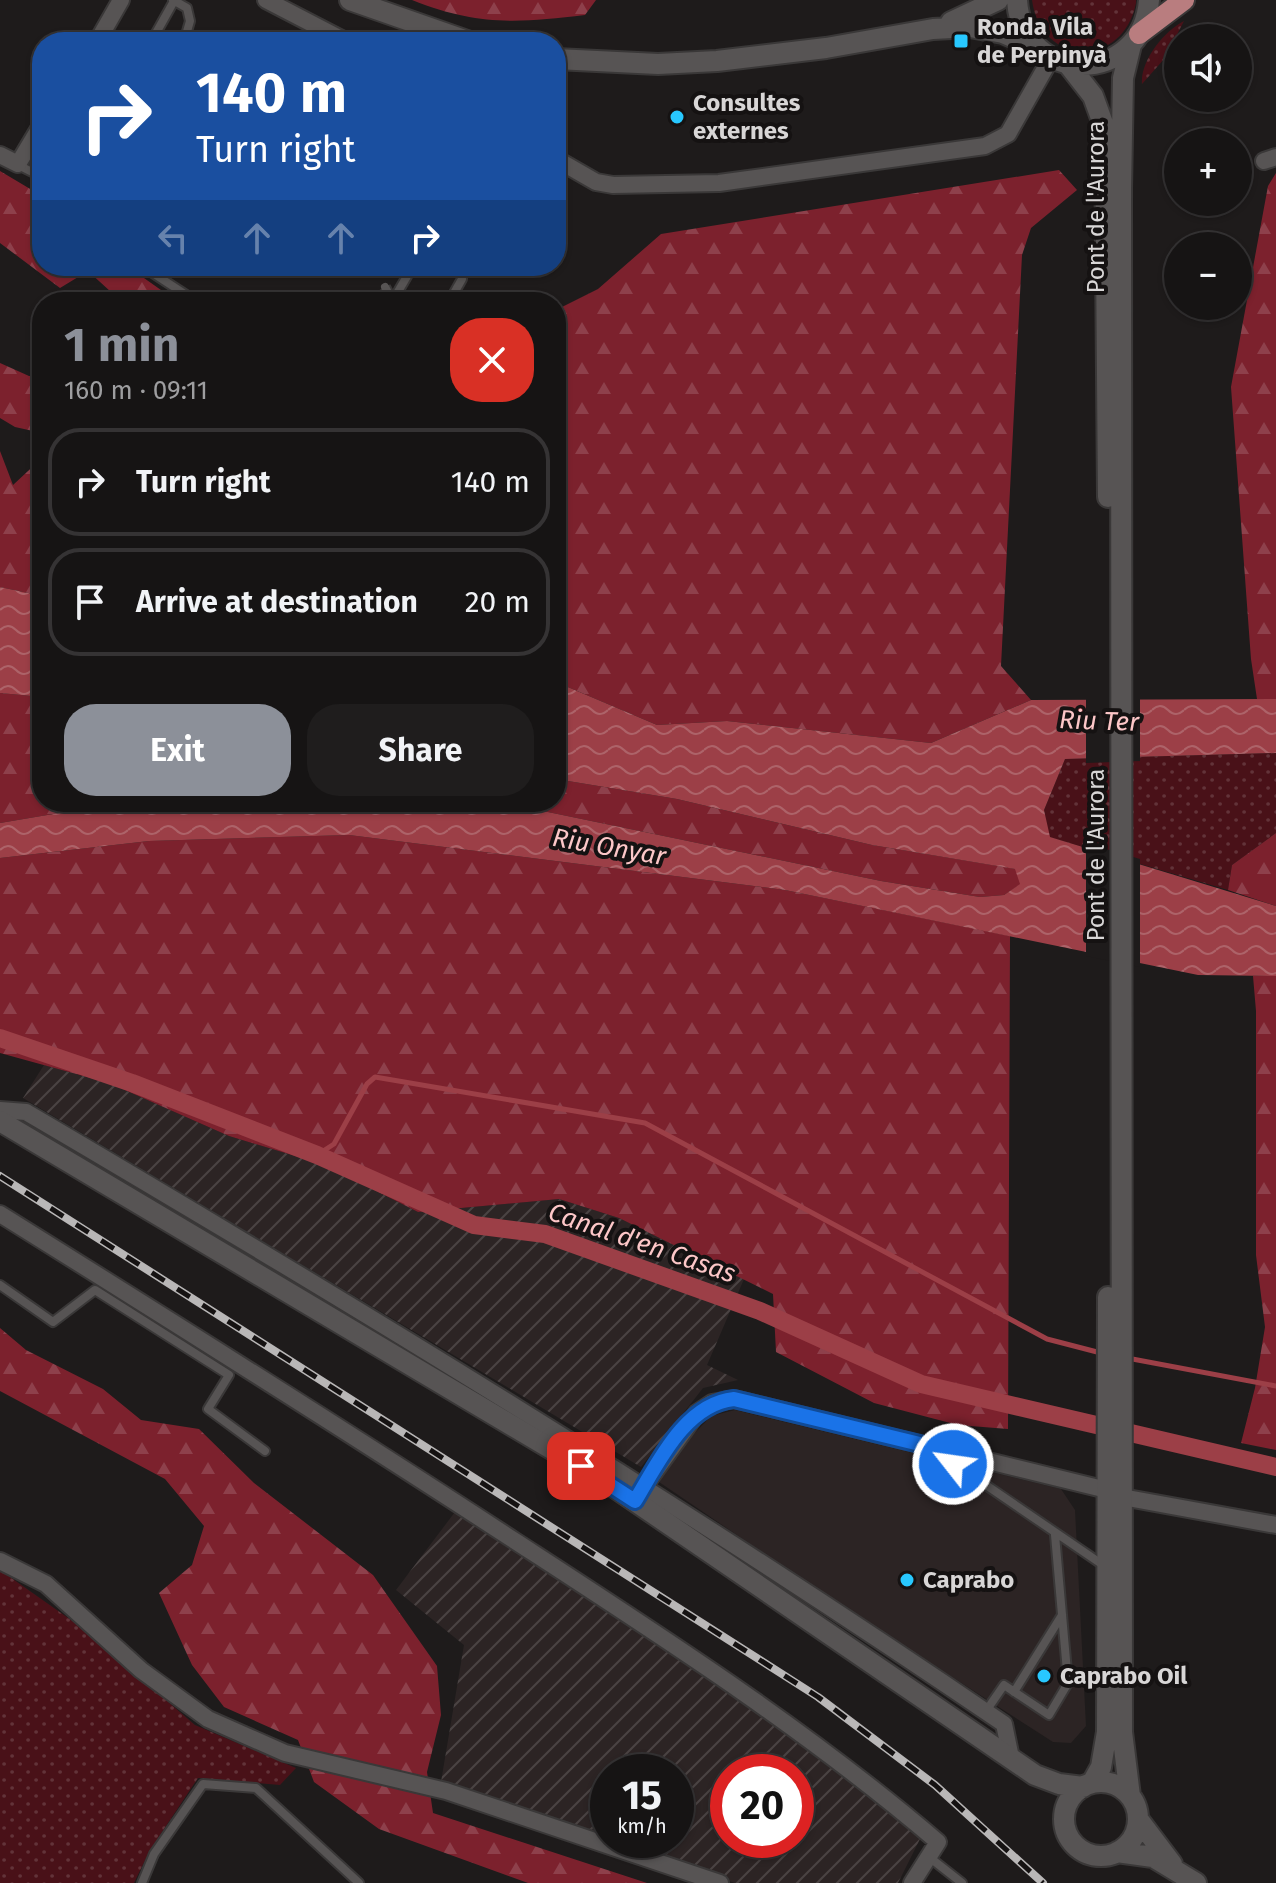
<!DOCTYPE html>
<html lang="en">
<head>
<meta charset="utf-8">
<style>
	body { margin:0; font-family:"Fira Sans",sans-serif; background:#1f1d1d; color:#f1f3f6; height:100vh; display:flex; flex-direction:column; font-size:30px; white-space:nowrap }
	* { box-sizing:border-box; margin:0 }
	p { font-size:26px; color:#9e9ea0 }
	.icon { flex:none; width:44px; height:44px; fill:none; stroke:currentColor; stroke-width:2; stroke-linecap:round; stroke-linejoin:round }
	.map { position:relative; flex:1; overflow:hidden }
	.side { position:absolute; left:32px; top:292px; width:534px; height:520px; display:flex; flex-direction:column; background:#161414; border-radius:32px; box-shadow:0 2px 6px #0004,0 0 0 2px #353334 }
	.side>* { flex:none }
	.top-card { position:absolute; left:32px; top:32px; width:534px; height:244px; border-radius:32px; box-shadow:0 2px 6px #0004,0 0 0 2px #353334; background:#1a4fa0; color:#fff; overflow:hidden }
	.controls { position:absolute; left:1164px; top:24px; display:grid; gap:16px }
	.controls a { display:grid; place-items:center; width:88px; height:88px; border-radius:50%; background:#161414; box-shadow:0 2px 6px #0004,0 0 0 2px #353334; font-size:40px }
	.speed { position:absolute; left:590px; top:1754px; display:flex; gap:16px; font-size:40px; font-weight:700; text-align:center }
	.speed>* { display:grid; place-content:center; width:104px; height:104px; border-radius:50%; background:#161414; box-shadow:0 2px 6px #0004,0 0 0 2px #353334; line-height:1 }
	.speed small { font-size:20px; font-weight:400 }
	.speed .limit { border:12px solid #d22; background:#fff; color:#111 }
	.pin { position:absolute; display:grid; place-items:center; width:68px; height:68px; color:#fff; margin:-34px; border-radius:16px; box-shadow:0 4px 12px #0006 }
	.me { position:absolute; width:88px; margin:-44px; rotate:300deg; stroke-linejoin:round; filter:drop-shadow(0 0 6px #0008) }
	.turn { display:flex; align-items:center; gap:28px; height:168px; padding:0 32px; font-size:36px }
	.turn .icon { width:104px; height:104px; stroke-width:2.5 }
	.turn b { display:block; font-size:56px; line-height:68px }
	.lanes { display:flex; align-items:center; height:76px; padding:0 32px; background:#0003; justify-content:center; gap:40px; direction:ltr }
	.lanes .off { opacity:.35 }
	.round { display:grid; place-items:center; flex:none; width:84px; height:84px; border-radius:32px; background:#1f1d1d }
	.headline { display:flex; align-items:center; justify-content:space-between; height:136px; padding:0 32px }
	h1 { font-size:48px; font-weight:700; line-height:60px; color:#8c9099 }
	.button { display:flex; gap:16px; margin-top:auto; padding:16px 32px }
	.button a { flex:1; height:92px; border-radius:32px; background:#8c9099; color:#fff; font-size:32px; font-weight:700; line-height:92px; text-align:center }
	.button a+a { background:#1f1d1d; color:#f1f3f6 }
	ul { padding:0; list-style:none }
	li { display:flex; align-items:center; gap:24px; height:108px; margin:0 16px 12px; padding:0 16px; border:4px solid #353334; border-radius:32px }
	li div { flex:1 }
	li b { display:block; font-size:30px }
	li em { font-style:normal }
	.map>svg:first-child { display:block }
	.built { fill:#2c2424 }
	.industrial { fill:url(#industrial-furrows); fill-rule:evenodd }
	.grass { fill:url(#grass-dots) }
	.forest { fill:url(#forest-firs) }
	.water { fill:url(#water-waves) }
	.pier { fill:#1e1b1b }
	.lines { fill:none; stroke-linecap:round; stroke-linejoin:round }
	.stream { stroke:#9c3f47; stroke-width:5 }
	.canal { stroke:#9c3f47; stroke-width:18 }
	.lane-casing { stroke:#3a3838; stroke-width:12 }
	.street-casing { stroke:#3a3838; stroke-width:20 }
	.secondary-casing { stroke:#3a3838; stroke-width:24 }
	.primary-casing { stroke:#3a3838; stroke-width:24 }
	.lane { stroke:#575454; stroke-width:8 }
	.street { stroke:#575454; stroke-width:16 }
	.secondary { stroke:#575454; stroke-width:20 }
	.primary { stroke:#b97d7f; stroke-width:20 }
	.rail-casing { stroke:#b9b7b7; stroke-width:8 }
	.rail { stroke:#151212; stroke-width:5; stroke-dasharray:15; stroke-linecap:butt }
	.lane-bridge-casing { stroke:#3a3838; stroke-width:12; stroke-linecap:butt }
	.lane-bridge { stroke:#575454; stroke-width:8 }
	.route-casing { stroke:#114b97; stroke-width:20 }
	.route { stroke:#1a73e8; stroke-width:14 }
	.poi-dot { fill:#28c8ff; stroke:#151212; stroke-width:3 }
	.labels { text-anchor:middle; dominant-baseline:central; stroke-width:8; stroke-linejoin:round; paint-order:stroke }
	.poi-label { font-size:24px; font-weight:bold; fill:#d8d6d6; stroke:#151212; text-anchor:start }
	.street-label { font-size:24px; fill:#d8d6d6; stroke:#151212 }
	.water-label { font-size:26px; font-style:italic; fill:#fdc7c8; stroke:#151212 }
</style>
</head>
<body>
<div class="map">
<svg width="1276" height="1883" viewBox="0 0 1276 1883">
	<defs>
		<pattern id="industrial-furrows" width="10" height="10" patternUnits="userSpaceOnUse" patternTransform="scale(2)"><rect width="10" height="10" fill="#2c2424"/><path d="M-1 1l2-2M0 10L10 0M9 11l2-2" fill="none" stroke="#4a4343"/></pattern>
		<pattern id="grass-dots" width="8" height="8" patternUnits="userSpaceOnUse" patternTransform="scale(2)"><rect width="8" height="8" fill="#491118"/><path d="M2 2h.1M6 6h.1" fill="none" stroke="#623339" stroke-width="1.8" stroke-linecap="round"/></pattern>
		<pattern id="forest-firs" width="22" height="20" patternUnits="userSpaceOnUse" patternTransform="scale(2)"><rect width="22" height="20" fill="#7c212d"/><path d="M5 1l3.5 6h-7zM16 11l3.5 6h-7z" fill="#8e404b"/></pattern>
		<pattern id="water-waves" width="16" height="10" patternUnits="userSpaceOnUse" patternTransform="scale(2)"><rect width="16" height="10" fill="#9c3f47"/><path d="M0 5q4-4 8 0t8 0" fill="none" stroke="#ad6369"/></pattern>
	</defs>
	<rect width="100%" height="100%" fill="#1e1b1b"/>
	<path class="built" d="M735 1410 1061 1489 1075 1510 1086 1726 1071 1743 1053 1742 828 1597 659 1482 687 1441 711 1416Z"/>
	<path class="industrial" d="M44 1065 109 1083 229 1136 325 1165 418 1212 559 1199 619 1218 744 1279 707 1365 738 1380 703 1388 641 1467 23 1098Z
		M455 1512 746 1703 922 1835 898 1883H735L610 1840H676V1772H608V1839L441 1782 464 1645 396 1590ZM728 1772H796V1840H728Z"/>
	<path class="grass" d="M1032 0H1136V3C1123 69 1041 67 1032 0Z
		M1184 21 1165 58 1142 84C1140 61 1164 31 1184 21Z
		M1276 753V833L1232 865 1228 890 1049 837 1044 810 1065 759Z
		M0 1570 81 1627 195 1725 296 1768 280 1785 198 1778 150 1850 134 1883H0Z"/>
	<path class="forest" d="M412 0H596L585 15C517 23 477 26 412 0Z
		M1059 170 1077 190 1031 228 1022 255 1001 666 1031 700 931 743 727 721 657 725 556 682V310L598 289 661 234Z
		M0 171 42 196V266H127L168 295 164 302H122L88 271 60 288 0 243Z
		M1276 173V699H1257L1251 659 1231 387 1268 186Z
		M0 363 29 376 42 377V433L15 427 0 418Z
		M0 451 13 485 42 458V596L0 587Z
		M0 693 42 697V802H325L217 810 71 811 0 823Z
		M556 779 677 799 872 845 1016 869 1021 884 1004 895 980 897 881 881 500 802H556Z
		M1276 833V906L1228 890 1232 865Z
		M349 835 785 890 1010 936 1008 1429 958 1425 874 1403 776 1352 773 1294 619 1218 559 1199 418 1212 325 1165 229 1136 109 1083 0 1053V858L149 841Z
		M1253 976H1276V1450L1241 1443 1255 1388 1265 1327 1256 1255V1011Z
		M0 1328 26 1350 103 1389 141 1420 199 1429 254 1483 373 1575 437 1666 441 1715 427 1772 433 1813 647 1883H528L379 1829 314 1782 298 1740 224 1707 192 1665 159 1593 192 1565 204 1526 165 1479 0 1391Z"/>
	<path class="water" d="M0 587 42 596V697L0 693Z
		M556 682 657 725 727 721 931 743 1031 700 1276 699V753L1065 759 1044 810 1050 837 1276 906V976L1198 975 785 890 349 835 149 841 0 858V823L71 811 217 810 325 802H500L881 881 980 897 1004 895 1020 884 1015 869 872 845 677 799 556 779Z"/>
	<path class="pier" d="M1086 696H1140V761L1086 763Z
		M1086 843 1140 859V967L1086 956Z"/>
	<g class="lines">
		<path class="stream" d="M317 1155 334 1144 367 1084 375 1077 645 1123 1047 1339 1101 1353
			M1127 1358 1276 1386"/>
		<path class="canal" d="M0 1038 132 1083 317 1155 474 1225 545 1234 760 1311 921 1384 1276 1467"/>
		<defs>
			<path id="lane" d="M173 0 187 8 190 21 184 42
				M151 42 174 1
				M18 165 42 177
				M142 266 197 302
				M392 302 413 266
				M449 302 462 279 461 266
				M0 1285 53 1322 95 1290 229 1375 208 1409 265 1451
				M939 1453 1106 1567
				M1014 1692 1062 1615
				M986 1711 1004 1685 1049 1715 1068 1683 1055 1535
				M929 1857 962 1883
				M142 1883 154 1854 203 1784 256 1788 359 1883"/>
			<path id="street" d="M266 0 347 42
				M97 42 121 0
				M0 155 18 164 42 124
				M556 159 596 182 613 185 719 183 985 146 1008 134 1051 58
				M1264 161 1276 157
				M0 1110 26 1112C358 1307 686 1507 1004 1724L1011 1758
				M0 1214C173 1322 345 1430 515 1541 661 1636 806 1729 938 1842L912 1883
				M640 1492 697 1413 712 1403 734 1399 1107 1490
				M1122 1497 1276 1525
				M0 1561 46 1584 141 1670 208 1719 285 1753 446 1791 720 1883"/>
			<path id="secondary" d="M350 0 470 42
				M1017 0C1022 87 1143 86 1149 0
				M951 22 998 0
				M556 59 658 64 717 61 826 48 933 29 970 27 1003 33 1038 48
				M1068 64 1093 96 1105 129 1108 497
				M0 1121 607 1482 1035 1775 1059 1784 1083 1787
				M1064 1819a37 37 0 1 1 74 0a37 37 0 1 1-74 0Z
				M1092 1783 1101 1767 1107 1732 1108 1297
				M1130 1796 1122 1732 1121 190 1123 78 1131 45
				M1138 1819 1172 1864
				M1117 1852 1153 1857 1196 1883"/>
			<path id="primary" d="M1139 34 1184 0"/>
		</defs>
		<use href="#lane" class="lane-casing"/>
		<use href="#street" class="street-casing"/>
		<use href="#secondary" class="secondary-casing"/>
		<use href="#primary" class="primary-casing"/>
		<use href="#lane" class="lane"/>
		<use href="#street" class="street"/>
		<use href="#secondary" class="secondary"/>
		<use href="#primary" class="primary"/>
		<defs>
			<path id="rail" d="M0 1176 818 1697 935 1785 1043 1883"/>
		</defs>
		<use href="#rail" class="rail-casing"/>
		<use href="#rail" class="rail"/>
		<defs>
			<path id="lane-bridge" d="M385 287 393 302"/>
		</defs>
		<use href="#lane-bridge" class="lane-bridge-casing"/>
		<use href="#lane-bridge" class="lane-bridge"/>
	</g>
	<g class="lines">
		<defs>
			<path id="route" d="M581 1466 635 1501C658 1463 685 1404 734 1399L928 1446 953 1464"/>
		</defs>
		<use href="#route" class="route-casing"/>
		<use href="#route" class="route"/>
	</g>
	<g class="poi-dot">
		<rect x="953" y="33" width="16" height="16" rx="4"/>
		<circle cx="677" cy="117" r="8"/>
		<circle cx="907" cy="1580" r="8"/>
		<circle cx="1044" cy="1676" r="8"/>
	</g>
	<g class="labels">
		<g class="poi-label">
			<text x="977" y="27">Ronda Vila<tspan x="977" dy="28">de Perpinyà</tspan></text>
			<text x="693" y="103">Consultes<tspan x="693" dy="28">externes</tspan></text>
			<text x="923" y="1580">Caprabo</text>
			<text x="1060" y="1676">Caprabo Oil</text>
		</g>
		<g class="street-label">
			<text transform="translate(1096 207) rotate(-90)">Pont de l'Aurora</text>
			<text transform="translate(1096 855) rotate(-90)">Pont de l'Aurora</text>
		</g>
		<g class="water-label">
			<text transform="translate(1099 721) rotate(2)">Riu Ter</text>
			<text transform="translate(609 847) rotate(10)">Riu Onyar</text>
			<text transform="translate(642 1243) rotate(19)">Canal d'en Casas</text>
		</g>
	</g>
</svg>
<div class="controls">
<a><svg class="icon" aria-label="sound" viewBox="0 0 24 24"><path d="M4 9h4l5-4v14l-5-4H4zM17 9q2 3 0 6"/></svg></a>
<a>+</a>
<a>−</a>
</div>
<div class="speed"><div>15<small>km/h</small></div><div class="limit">20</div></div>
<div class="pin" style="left:581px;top:1466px;background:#d93025"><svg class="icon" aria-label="arrive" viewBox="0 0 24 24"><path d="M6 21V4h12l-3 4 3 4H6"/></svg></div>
<svg class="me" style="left:953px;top:1464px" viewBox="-20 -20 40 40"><circle r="17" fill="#1a73e8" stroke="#fff" stroke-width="3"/><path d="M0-11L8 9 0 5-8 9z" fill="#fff"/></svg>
<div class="top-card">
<div class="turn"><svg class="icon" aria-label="right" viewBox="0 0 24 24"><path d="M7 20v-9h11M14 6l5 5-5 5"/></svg><div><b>140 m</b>Turn right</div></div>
<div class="lanes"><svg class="icon off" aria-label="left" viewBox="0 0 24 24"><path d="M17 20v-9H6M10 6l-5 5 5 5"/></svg><svg class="icon off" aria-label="ahead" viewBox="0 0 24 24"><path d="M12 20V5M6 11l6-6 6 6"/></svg><svg class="icon off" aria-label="ahead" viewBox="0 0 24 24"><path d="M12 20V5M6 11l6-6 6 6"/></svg><svg class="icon" aria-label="right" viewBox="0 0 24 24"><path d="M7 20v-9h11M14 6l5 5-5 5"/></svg></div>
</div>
<section class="side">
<div class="headline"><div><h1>1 min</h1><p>160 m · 09:11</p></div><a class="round" style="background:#d93025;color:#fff"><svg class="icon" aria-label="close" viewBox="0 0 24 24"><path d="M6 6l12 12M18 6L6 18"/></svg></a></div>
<ul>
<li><svg class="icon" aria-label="right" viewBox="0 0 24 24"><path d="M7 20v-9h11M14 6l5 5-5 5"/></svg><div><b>Turn right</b></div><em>140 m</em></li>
<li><svg class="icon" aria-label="arrive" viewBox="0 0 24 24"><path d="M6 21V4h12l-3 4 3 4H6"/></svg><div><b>Arrive at destination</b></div><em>20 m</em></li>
</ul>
<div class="button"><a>Exit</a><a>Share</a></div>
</section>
</div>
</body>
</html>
